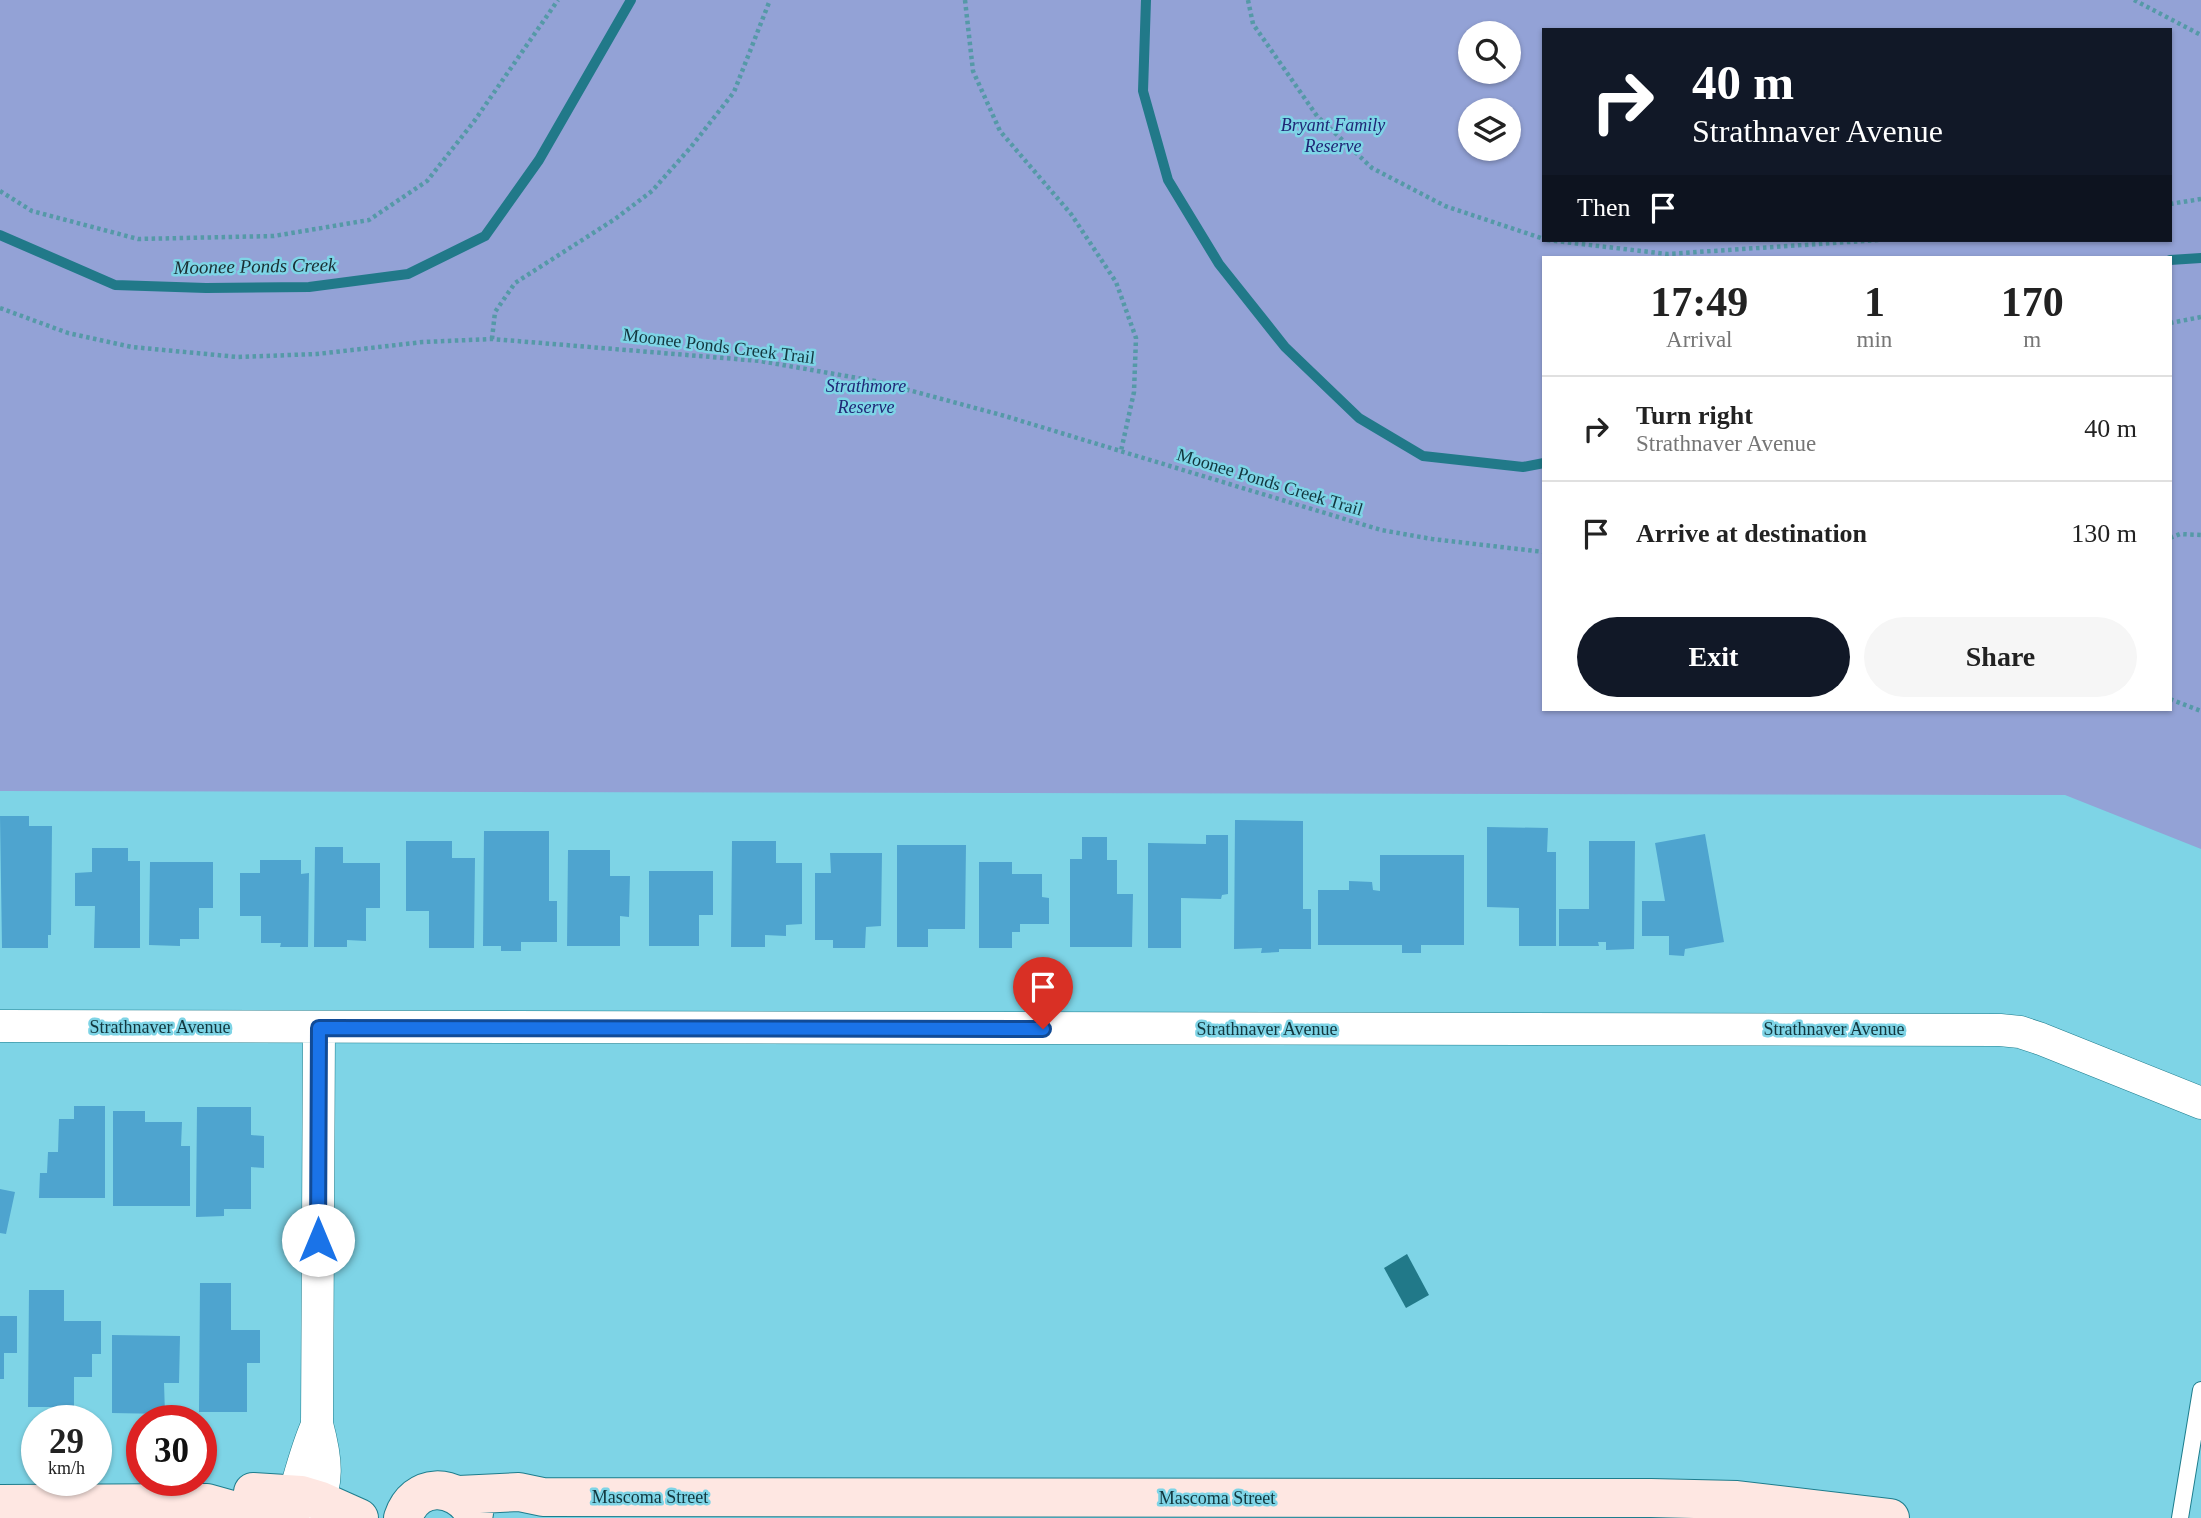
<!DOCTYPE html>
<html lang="en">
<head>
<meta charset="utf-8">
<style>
	body { margin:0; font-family:Georgia,serif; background:#f6f6f6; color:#222; height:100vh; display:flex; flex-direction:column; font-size:26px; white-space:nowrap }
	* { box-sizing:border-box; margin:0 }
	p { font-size:23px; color:#767676 }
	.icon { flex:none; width:38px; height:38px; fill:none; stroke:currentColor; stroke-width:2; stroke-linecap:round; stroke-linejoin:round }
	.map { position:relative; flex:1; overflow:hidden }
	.side { position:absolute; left:1542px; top:256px; width:630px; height:455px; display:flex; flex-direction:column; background:#fff; border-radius:0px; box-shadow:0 2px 5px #0004 }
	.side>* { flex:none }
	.guide { position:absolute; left:1542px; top:28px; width:630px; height:214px; border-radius:0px; box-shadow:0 2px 5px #0004; background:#111827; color:#fff; overflow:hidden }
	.buttons { position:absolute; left:1458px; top:21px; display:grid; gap:14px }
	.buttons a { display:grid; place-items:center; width:63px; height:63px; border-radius:50%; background:#fff; box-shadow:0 2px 5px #0004; font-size:35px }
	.speed { position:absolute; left:21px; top:1405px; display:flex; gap:14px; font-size:35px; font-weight:700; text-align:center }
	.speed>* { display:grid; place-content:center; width:91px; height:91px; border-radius:50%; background:#fff; box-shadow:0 2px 5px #0004; line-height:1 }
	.speed small { font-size:18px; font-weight:400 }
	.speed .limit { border:10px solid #d22; background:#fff; color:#111 }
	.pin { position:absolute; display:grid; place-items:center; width:60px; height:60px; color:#fff; margin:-72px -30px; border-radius:50% 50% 50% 0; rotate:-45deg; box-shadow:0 0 7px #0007 }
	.pin .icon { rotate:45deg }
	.me { position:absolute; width:77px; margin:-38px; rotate:0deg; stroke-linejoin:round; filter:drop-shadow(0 0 5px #0008) }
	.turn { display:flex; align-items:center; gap:24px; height:147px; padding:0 35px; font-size:32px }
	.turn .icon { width:91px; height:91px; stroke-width:2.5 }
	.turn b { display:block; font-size:49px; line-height:60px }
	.then { display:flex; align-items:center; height:66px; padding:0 35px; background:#0003; gap:14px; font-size:26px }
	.eta { display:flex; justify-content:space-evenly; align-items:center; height:119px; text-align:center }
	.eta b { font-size:42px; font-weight:600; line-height:49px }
	.action { display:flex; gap:14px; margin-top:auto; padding:14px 35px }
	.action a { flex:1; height:80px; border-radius:42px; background:#111827; color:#fff; font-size:28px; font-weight:600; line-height:80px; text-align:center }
	.action a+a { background:#f6f6f6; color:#222 }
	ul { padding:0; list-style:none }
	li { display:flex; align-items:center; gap:21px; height:105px; padding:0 35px; border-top:2px solid #e0e0e0 }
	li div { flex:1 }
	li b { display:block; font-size:26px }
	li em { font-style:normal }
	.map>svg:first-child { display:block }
	.green { fill:#93a2d6; fill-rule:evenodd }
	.water { fill:#217989 }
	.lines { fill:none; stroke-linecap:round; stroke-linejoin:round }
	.stream { stroke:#217989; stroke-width:10 }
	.building { fill:#4ea4cf }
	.service-casing { stroke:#1d7d8d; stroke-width:18 }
	.minor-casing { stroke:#1d7d8d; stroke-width:33 }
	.secondary-casing { stroke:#1d7d8d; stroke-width:40 }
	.path { stroke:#5599a7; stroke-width:4.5; stroke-dasharray:3.5 3.5; stroke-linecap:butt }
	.service { stroke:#fff; stroke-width:16 }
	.minor { stroke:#fff; stroke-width:32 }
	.secondary { stroke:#fee7e2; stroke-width:38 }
	.route-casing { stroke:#114b97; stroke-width:18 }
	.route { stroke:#1a73e8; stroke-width:12 }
	.labels { text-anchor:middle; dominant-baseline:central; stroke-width:5; stroke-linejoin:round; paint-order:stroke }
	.park-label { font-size:18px; font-style:italic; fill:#202776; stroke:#7ed4e6 }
	.street-label { font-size:18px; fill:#12373e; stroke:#7ed4e6 }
	.water-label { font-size:19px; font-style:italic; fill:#1a2e32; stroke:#7ed4e6 }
</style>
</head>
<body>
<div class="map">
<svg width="2201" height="1518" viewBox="0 0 2201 1518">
	<rect width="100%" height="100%" fill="#7ed4e6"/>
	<path class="green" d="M0 0H2201V849L2065 795 0 791ZM1544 30H2170V240H1544ZM1470 33H1508V72H1470ZM1470 110H1508V149H1470ZM1544 257H2170V709H1544Z"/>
	<path class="water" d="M1407 1254 1429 1295 1406 1308 1384 1268Z"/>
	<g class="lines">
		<path class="stream" d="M1146 0 1143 91 1168 180 1219 264 1285 347 1359 418 1423 456 1523 467 1544 463
			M0 235 115 285 206 288 309 287 408 274 485 236 539 160 631 0
			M2170 260 2201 258"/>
	</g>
	<path class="building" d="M0 816H29V826H52L51 935H48V948H2Z
		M1235 820 1303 821V909H1311V949H1279V952L1261 953 1262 948 1234 949Z
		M1487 827 1548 828 1547 852H1556V946H1519V908L1487 907Z
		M484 831H549V901H557V942H521V951H501V946H483Z
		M1705 834 1724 942 1685 949 1684 956 1669 955V936H1642V901H1665L1655 843Z
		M1206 835H1228V894L1222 895 1221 899 1181 898V948H1148V843L1206 844Z
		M1082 837H1107V860H1117V894H1133L1132 947H1070V859H1082Z
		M406 841H452V858H475L474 948H429V911H406Z
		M732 841H776V863H802V924L786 925V936L765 935V947H731Z
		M1589 841H1635L1634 949 1606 950V942H1598L1599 946H1559V909H1589Z
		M897 845H966L965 929H928V947H897Z
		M315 847H343V863H380V908H366V941L347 940V947H314Z
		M92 848H128V861H140V948H94L95 906H75V873L92 872Z
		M568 850H610V876H630L629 917 620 916V946H567Z
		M830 853H882L881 926 866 927 865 948H833V940H815V873H831Z
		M1380 855H1464V945H1421V953H1402V945H1318V890H1349V881L1372 882 1373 890 1380 891Z
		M260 860H301V874L309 873 308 947H280L281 943H261V916H240V873H260Z
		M150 862H213V908H199V939H180V946L149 945Z
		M979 862H1012V874H1042V897L1049 898V924H1020V932H1012V948H979Z
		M649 871H713V915H699V946H649Z
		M74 1106H105V1198H39L40 1173H47L48 1152H58L59 1119H74Z
		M197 1107H251V1135L264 1136V1168L251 1167V1209H224V1216L196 1217Z
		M113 1111H145V1122H182L181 1146H190V1206H113Z
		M0 1189 15 1192 6 1234 0 1233Z
		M200 1283H231V1330H260V1363H247V1412H199Z
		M29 1290H64V1321H101V1354H92V1377H74V1407H28Z
		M0 1316H17V1353H4V1379H0Z
		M112 1335 180 1336 179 1383H164L165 1414 112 1413Z"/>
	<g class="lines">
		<defs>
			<path id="service" d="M2180 1518 2201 1390"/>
			<path id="minor" d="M0 1026 2000 1030 2020 1032 2041 1039 2201 1103
				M288 1515C298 1485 304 1454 317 1425
				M313 1518C329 1482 327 1461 317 1424L319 1028"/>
			<path id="secondary" d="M253 1492 301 1495 321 1501 359 1518
				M459 1495 519 1492 543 1497 1651 1498 1737 1500 1890 1518
				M0 1504 207 1503 232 1510 290 1518
				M403 1518C415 1482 455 1482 474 1513"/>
		</defs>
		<use href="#service" class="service-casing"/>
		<use href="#minor" class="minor-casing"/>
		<use href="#secondary" class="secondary-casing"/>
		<path class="path" d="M965 0 973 71 1000 131 1071 214 1116 282 1136 338 1134 392 1121 451
			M1248 0 1253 24 1317 116 1372 168 1445 206 1544 239
			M2134 0 2201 35
			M0 191 32 211 138 239 274 236 369 220 427 181 475 120 558 0
			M2170 204 2201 199
			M1547 240 1667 254 1879 240
			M0 308 68 333 132 347 238 357 317 354 423 342 492 339 760 361 875 381 1005 416 1381 530 1432 539 1544 552
			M2170 323 2201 317
			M492 339 495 312 515 283 615 219 652 191 691 147 734 92 770 0
			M2170 538 2180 534 2201 535
			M2170 699 2201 711"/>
		<use href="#service" class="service"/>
		<use href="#minor" class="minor"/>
		<use href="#secondary" class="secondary"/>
	</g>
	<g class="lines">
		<defs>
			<path id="route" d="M318 1240 319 1028 1043 1029"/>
		</defs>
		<use href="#route" class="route-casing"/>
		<use href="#route" class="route"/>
	</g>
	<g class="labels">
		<g class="park-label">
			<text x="1333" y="125">Bryant Family<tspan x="1333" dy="21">Reserve</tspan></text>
			<text x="866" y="386">Strathmore<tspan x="866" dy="21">Reserve</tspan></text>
		</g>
		<g class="street-label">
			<text transform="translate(719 346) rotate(7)">Moonee Ponds Creek Trail</text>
			<text transform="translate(1270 482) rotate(17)">Moonee Ponds Creek Trail</text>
			<text x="160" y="1027">Strathnaver Avenue</text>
			<text x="1267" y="1029">Strathnaver Avenue</text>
			<text x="1834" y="1029">Strathnaver Avenue</text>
			<text x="650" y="1497">Mascoma Street</text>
			<text x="1217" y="1498">Mascoma Street</text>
		</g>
		<g class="water-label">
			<text transform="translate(255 266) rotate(-1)">Moonee Ponds Creek</text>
		</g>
	</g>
</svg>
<div class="buttons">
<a><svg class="icon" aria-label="search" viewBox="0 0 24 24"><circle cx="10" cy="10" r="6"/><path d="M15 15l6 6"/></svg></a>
<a><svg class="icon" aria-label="layers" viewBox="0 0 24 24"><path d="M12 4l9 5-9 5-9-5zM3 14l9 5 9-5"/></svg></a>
</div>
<div class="speed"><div>29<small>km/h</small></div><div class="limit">30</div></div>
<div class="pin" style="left:1043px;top:1029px;background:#d93025"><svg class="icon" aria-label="arrive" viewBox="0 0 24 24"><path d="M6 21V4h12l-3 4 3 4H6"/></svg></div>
<svg class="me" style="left:318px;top:1240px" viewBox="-20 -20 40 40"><circle r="19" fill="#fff"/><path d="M0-13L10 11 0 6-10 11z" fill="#1a73e8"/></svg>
<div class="guide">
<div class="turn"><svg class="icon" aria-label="right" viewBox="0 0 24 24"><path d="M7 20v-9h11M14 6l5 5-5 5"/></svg><div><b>40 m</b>Strathnaver Avenue</div></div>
<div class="then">Then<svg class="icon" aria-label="arrive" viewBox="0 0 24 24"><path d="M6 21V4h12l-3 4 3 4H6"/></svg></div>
</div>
<section class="side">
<div class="eta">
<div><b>17:49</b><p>Arrival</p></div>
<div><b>1</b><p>min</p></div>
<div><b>170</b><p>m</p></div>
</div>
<ul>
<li><svg class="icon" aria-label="right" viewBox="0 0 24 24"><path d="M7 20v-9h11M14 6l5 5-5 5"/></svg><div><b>Turn right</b><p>Strathnaver Avenue</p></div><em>40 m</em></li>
<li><svg class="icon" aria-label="arrive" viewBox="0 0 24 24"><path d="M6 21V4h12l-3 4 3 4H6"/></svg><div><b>Arrive at destination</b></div><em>130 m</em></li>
</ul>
<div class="action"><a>Exit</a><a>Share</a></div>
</section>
</div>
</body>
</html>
